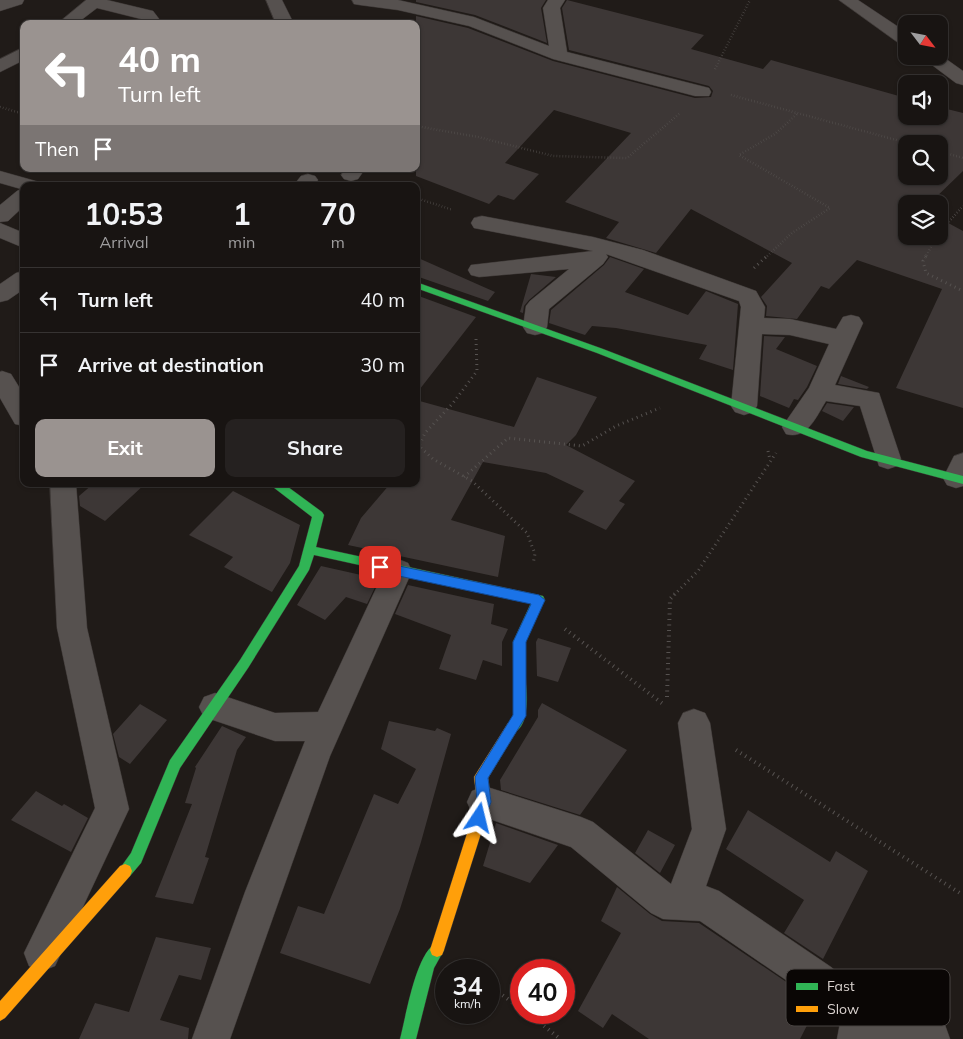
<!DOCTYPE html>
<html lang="en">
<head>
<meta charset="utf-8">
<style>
	body { margin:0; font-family:Mulish,sans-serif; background:#252120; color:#f1f3f6; height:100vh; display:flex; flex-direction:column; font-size:19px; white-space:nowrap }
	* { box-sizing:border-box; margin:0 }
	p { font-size:16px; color:#9f9e9f }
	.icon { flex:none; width:28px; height:28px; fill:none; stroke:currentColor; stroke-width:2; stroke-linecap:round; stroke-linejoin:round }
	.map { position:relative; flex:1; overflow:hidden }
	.side { position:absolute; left:20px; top:182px; width:400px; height:305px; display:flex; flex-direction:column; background:#181412; border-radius:10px; box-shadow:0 1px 4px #0004,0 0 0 1px #363332 }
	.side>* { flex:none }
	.guide { position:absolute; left:20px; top:20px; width:400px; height:152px; border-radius:10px; box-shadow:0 1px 4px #0004,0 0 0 1px #363332; background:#9a9390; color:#fff; overflow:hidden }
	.needle { width:32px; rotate:122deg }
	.fabs { position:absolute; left:898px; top:15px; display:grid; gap:10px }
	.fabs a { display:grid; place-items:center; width:50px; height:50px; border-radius:10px; background:#181412; box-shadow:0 1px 4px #0004,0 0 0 1px #363332; font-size:25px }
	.speed { position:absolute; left:435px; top:959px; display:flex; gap:10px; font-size:25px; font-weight:700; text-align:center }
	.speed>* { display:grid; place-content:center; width:65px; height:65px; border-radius:50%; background:#181412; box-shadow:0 1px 4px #0004,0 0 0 1px #363332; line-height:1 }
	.speed small { font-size:12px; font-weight:400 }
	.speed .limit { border:8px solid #d22; background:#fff; color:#111 }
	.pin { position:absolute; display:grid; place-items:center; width:42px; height:42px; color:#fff; margin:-21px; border-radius:10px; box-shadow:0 2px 8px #0006 }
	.me { position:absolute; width:55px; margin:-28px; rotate:10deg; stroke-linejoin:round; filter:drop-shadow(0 0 4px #0008) }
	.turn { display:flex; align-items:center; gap:18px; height:105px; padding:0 15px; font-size:22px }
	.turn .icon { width:65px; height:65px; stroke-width:2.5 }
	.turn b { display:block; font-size:35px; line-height:42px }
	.then { display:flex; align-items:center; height:48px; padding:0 15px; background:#0003; gap:10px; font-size:19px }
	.eta { display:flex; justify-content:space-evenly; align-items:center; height:85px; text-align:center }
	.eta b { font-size:30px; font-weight:700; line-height:35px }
	.button { display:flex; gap:10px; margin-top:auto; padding:10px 15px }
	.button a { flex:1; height:58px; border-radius:10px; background:#9a9390; color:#fff; font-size:20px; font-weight:700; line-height:58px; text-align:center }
	.button a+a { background:#252120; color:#f1f3f6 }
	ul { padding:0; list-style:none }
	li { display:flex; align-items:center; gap:15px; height:65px; padding:0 15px; border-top:1px solid #363332 }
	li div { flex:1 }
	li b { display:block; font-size:19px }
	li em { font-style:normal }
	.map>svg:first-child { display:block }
	.building { fill:#3d3736; fill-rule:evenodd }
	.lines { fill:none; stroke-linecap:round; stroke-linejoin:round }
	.street-casing { stroke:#3c3735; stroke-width:1 }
	.fast-casing { stroke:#3c3735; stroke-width:1 }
	.slow-casing { stroke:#3c3735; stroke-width:1 }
	.path-far2 { stroke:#565250; stroke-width:2.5; stroke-dasharray:0.5 2.5; stroke-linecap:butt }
	.path-far1 { stroke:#565250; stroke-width:3; stroke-dasharray:1 4; stroke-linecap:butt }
	.path { stroke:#565250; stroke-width:4; stroke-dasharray:1 4.5; stroke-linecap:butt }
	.street { fill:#56514f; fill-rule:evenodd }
	.fast { fill:#30b455; fill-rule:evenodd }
	.slow { fill:#ff9f0a; fill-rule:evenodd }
	.route { fill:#1a73e8; stroke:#114b97 }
	.key { fill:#0a0605; stroke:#494442; stroke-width:1 }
	.key-label { font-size:14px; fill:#dbd3d0 }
</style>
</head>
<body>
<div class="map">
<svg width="963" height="1039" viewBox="0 0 963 1039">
	<rect width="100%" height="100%" fill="#201b18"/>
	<path class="building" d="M416 0H546L541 8 547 43 475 15 416 2Z
		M567 0 704 35 691 49 763 69 771 60 906 98V116H939V107L963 113V171L929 204H906V236H939V218L963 231V408L896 388 942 289 857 260 829 289 821 286 797 319 766 316 767 306 761 297 792 263 691 209 656 253 606 238 619 222 565 202 631 133 554 110 505 163 539 174 514 200 498 195 489 204 416 176V16L468 28 553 61 695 98 711 97 713 91 709 86 569 50 562 8ZM906 144H939V176H906Z
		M416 257 495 292 488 301 416 276Z
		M610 257 644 269 625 292 688 315 706 291 738 304 733 370 699 359 707 345 616 328 592 326 585 335 549 323 551 310 604 265Z
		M531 274 556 277 529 300 524 306 523 313 520 312Z
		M416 295 476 317 416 394Z
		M764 336 785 337 776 349 817 366 807 387 798 400 794 399 789 408 760 396Z
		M841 376 869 387 867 389 838 384Z
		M537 377 597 397 576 435 566 445 635 481 619 501 625 504 606 530 568 512 584 491 546 473 483 462 451 520 505 536 498 577 348 545 361 518 390 484H416V400L514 427Z
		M827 403 854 407 843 421 822 411Z
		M93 484H145L105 521 80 506 79 496Z
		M233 491 300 525 290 563 272 592 224 567 233 557 189 535Z
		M321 566 379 579 367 604 346 597 325 620 297 605Z
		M408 585 494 604 491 624 508 629 502 642V666L483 660 476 680 439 669 451 635 395 614Z
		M538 638 571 648 558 682 537 676 536 642Z
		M542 703 627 750 580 815 501 790 500 780 538 717V710Z
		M140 704 167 720 130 764 119 757 113 734Z
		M389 721 435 731 437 728 451 734 421 842 400 909 370 984 280 953 298 906 324 914 374 794 398 804 416 769 381 749Z
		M222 726 246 737 237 750 205 857 209 858 193 904 155 897 192 804 185 803 196 768 195 767Z
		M36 791 62 806 64 804 88 818 71 852 11 820Z
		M748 810 830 862 836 851 868 871 823 959 784 933 804 900 726 849Z
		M496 823 558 845 530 883 483 866Z
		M648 830 675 845 660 873 635 853Z
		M617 887 650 914 662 921 699 923 804 994 817 1006 800 1039H649L612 1014 603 1028 578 1011 621 933 601 921Z
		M156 937 211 948 201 980 179 975 160 1020 189 1028 188 1039H79L95 1003 129 1012Z"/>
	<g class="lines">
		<defs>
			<path id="street" d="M0 0H24L22 4 0 11Z
				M86 0H107L153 11 163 24H145L141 19 97 8 76 24H57Z
				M266 0H282L294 24H276Z
				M352 0H398L474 17 549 46 543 8 548 0H565L560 8 567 52 709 88 711 92 709 96H695L553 59 469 26 398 10 360 5 354 4Z
				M839 0H858L906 32V45L900 44Z
				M24 47V60L0 72V59Z
				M939 54 963 71V85L956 83 920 56H939Z
				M345 169H365L358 179 351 181 344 179 341 175Z
				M0 171 39 182 42 186H24V206L8 221 0 222V205L17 191 21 189 0 183Z
				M308 174 315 176 318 180 314 186H293L301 176Z
				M482 216 593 237 643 250 756 291 765 307 764 318 790 319 836 329 843 317 851 315 859 317 863 323 835 385 879 393 901 459 897 466 888 469 879 466 860 406 826 401C816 417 807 440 786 434L782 427 809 388 829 344 790 335 762 334 757 406 753 412 744 415 735 412 731 406 741 307 739 301 606 254 608 257 603 264 549 309 547 327 543 333 535 335 527 333 523 327 526 306 530 301 569 269 479 277 471 275 468 270 471 265 593 251 474 228 471 223 474 218Z
				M0 223 24 233V248L0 238Z
				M24 271V289L8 300 0 302V284L16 273Z
				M2 371 11 374 24 395V426L15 424 0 398V372Z
				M963 453V486L956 488 947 485 943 478 954 456Z
				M50 484H76L87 628 129 809 55 966 42 971 29 966 24 953 95 808 57 628Z
				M398 559 408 563 412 571 330 756 230 1039H192L245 892 305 741H275L204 717 199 707 204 697 215 693 275 713 318 712 388 563Z
				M694 709 705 713 710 723 726 829 706 886 719 891 831 967 869 999 909 1006 922 1012 945 1025 950 1039H837L840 1023 805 993 700 921 663 919 651 913 571 847 472 813 467 802 472 791 484 786 581 817 593 822 671 884 692 829 678 723 683 713Z"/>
			<path id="fast" d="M416 282 603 349 867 451 963 476V484L861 457 597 353 416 288Z
				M272 484H284L322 512 324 515 316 547 543 596 545 600C539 612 528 629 525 642 520 663 538 723 513 733L508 731 507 727 514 715 513 642 531 603 314 555 309 570 248 668 180 768 141 863 130 876 125 878 120 876 118 871 131 853 170 760 240 660 299 566 312 517 273 487Z
				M437 943 442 945 444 950 434 968 416 1039H400C406 1017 416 951 437 943Z"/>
			<path id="slow" d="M513 721 518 723 519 727 488 778 491 802 444 950 442 955 437 957 432 955 430 950 477 802 474 777 508 723Z
				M125 864 130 866 132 871 130 876 5 1018 0 1021V1001L120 866Z"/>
		</defs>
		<use href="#street" class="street-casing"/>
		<use href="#fast" class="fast-casing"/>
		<use href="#slow" class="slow-casing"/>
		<path class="path-far2" d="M715 69 750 0
			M731 95 911 144
			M0 107 24 114
			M416 126 478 137 553 156 627 158 679 114
			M939 151 963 158
			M416 198 453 210
			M939 233 963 206
			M765 258 792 233 830 208 739 155 775 134 798 113
			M925 258 937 236"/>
		<path class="path-far1" d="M926 256 923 261 926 273 963 291
			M754 268 767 256
			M476 339 477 371 453 403 425 433 419 446 433 459 472 481 527 533 535 554 533 564
			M768 451 770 460
			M464 477 508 438 582 446 616 426 660 408
			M674 595 698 571 776 453"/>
		<path class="path" d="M565 629 663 704
			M667 697 670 599 675 594
			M736 750 963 895
			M489 986 521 1008
			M527 1012 560 1039"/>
		<use href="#street" class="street"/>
		<use href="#fast" class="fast"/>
		<use href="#slow" class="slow"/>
	</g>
	<path class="route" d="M380 562 539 595 545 600 526 642V716L488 778 491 802 484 822 479 824 474 822 472 818 477 802 475 777 513 715V642L531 604 380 572 374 567Z"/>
	<rect x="786" y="969" width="164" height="57" rx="8" class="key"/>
	<rect x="796" y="983" width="22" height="7" fill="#30b455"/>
	<rect x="796" y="1006" width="22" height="6" fill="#ff9f0a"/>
	<g class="key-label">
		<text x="827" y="991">Fast</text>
		<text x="827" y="1014">Slow</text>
	</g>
</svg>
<div class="fabs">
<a><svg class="needle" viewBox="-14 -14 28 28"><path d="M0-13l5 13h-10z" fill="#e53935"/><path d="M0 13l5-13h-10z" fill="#9f9e9f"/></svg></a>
<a><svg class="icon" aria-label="sound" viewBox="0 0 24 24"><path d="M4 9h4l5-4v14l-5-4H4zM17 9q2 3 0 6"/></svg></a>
<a><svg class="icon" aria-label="search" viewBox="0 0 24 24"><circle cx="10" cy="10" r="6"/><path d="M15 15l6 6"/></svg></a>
<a><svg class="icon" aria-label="layers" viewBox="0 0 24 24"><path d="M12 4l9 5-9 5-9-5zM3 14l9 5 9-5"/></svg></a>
</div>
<div class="speed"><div>34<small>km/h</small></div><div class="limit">40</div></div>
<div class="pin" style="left:380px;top:567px;background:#d93025"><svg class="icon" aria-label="arrive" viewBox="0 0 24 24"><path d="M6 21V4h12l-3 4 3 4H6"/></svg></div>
<svg class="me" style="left:479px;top:818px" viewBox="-20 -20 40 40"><path d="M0-17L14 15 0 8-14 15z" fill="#1a73e8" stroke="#fff" stroke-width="4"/></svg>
<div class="guide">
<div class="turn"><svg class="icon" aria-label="left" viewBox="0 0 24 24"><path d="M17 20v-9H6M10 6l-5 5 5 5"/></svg><div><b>40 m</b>Turn left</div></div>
<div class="then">Then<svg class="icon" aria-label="arrive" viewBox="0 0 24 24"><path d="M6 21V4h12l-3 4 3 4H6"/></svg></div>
</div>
<section class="side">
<div class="eta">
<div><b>10:53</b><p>Arrival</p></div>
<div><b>1</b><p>min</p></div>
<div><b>70</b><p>m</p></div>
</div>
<ul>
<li><svg class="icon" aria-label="left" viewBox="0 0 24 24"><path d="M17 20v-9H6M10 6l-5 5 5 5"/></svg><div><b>Turn left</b></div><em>40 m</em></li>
<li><svg class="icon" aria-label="arrive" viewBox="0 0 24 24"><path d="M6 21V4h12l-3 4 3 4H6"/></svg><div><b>Arrive at destination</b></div><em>30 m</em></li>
</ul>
<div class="button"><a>Exit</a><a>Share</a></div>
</section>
</div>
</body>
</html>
